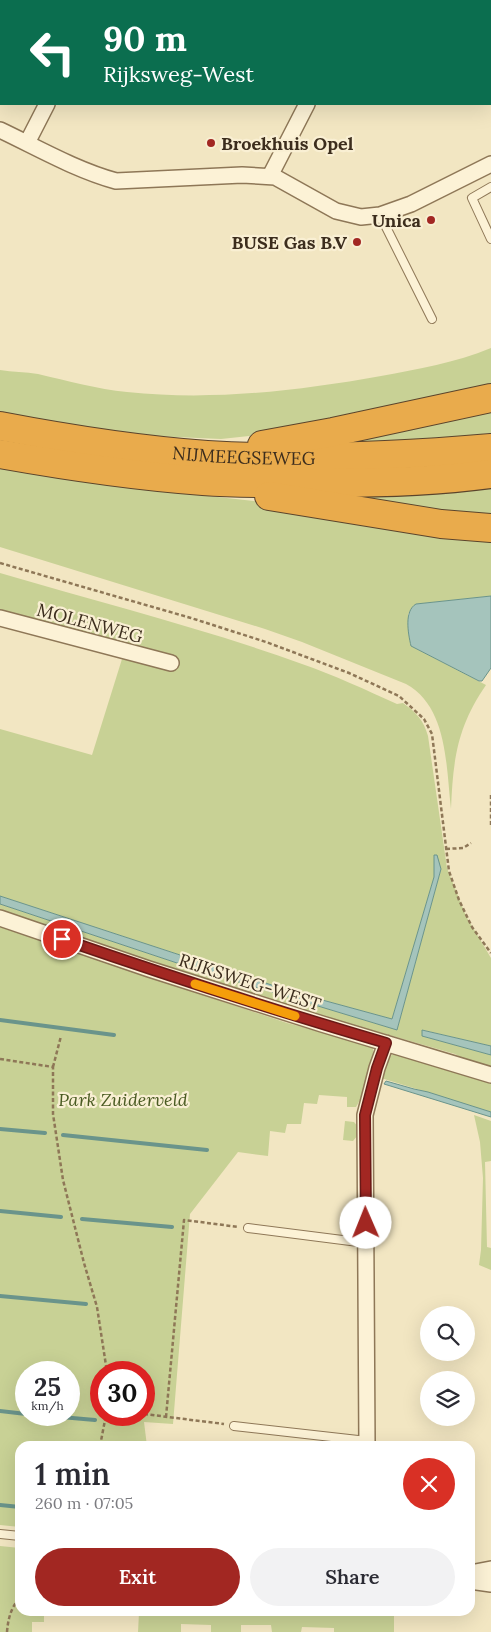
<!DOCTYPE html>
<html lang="en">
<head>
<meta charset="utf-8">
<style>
	body { margin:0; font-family:Lora,serif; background:#f2f2f3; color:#2b2b33; height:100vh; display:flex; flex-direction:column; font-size:19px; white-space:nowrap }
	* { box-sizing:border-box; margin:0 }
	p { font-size:16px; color:#7c7c81 }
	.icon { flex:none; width:28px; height:28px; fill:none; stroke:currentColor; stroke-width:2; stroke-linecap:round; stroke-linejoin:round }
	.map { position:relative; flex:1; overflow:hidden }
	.details { position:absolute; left:15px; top:1441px; width:460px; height:175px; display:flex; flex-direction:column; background:#fff; border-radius:15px; box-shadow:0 5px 20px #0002 }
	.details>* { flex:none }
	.banner { position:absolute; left:0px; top:0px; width:491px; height:105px; box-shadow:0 5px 20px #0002; background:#0b6e4f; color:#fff; overflow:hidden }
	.controls { position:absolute; left:420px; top:1306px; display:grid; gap:10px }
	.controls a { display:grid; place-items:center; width:55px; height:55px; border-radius:50%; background:#fff; box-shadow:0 5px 20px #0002; font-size:25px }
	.speed { position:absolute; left:15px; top:1361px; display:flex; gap:10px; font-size:25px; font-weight:700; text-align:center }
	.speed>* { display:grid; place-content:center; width:65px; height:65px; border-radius:50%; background:#fff; box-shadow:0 5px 20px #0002; line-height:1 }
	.speed small { font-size:12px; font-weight:400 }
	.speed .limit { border:8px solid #d22; background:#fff; color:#111 }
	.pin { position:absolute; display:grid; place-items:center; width:42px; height:42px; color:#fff; margin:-21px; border:2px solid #fff; border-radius:50%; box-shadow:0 1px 5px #0007 }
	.me { position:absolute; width:55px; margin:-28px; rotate:359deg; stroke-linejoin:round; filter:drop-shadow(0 0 4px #0008) }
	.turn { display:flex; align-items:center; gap:18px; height:105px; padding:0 20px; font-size:22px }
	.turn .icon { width:65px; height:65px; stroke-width:2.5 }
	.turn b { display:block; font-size:35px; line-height:42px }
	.round { display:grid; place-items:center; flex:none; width:52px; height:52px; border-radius:26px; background:#f2f2f3 }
	.head { display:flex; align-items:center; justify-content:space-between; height:85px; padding:0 20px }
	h1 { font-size:30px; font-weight:600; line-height:38px }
	.cta { display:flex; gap:10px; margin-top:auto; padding:10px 20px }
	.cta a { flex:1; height:58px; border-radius:30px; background:#a22722; color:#fff; font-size:20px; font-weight:600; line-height:58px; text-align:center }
	.cta a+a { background:#f2f2f3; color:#2b2b33 }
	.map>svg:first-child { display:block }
	.green { fill:#c8d195; fill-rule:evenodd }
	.water { fill:#a5c4bc; stroke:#6a948b }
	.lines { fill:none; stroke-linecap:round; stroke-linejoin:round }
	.stream { stroke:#6a948b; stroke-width:4 }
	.service-casing { stroke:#8e7757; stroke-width:10 }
	.minor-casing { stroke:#8e7757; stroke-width:18 }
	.motorway-casing { stroke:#5b442c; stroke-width:30 }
	.path { stroke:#8e7757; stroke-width:2.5; stroke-dasharray:4 2.5; stroke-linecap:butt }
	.service { stroke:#fcf2d6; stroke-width:8 }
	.minor { stroke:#fcf2d6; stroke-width:15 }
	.motorway { stroke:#e9ab4c; stroke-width:28 }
	.route-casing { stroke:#691916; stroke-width:12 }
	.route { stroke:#a22722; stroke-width:9 }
	.slow { stroke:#f59e0b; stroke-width:9 }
	.poi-dot { fill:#a22722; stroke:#f9efd3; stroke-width:2 }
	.labels { text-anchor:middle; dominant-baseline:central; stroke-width:4.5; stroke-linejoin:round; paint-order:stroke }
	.poi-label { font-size:18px; font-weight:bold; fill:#3c2d1d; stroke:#f9efd3; text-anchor:end }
	.street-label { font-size:18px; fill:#3c2d1d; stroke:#f9efd3 }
	.park-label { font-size:18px; font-style:italic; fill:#4a5b22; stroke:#f9efd3 }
</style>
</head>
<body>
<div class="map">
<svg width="491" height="1632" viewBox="0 0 491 1632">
	<rect width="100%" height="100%" fill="#f2e6c2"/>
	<path class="green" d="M491 348V390L287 432 221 439 153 436 63 426 0 413V370C12 372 26 372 38 374 68 381 97 389 127 392 212 401 297 391 381 376 418 369 455 363 491 348Z
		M491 401V433L419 441 316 446Z
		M0 466 82 482 263 502 491 537V596L416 604 408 614 411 646 486 685C457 727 453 760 451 809 446 767 448 707 406 684L302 642 265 629 0 547Z
		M491 485V522L375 508 352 495Z
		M0 573C101 603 203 628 302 664 334 675 366 690 397 704L403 703C416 712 424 721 428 736L447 868 466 916 491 958V1046L423 1030 422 1036 491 1055V1070L469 1062 455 1054 278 1003 0 912V904L186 966 397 1030 441 869 434 855V877L392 1019 293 992 0 896V729L92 755 122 659 174 671 175 658 0 612Z
		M0 927 287 1023 372 1045C378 1061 365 1093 356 1107H347V1097L319 1095 317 1104 304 1103 301 1124H287L285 1133 270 1131 268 1156 238 1152 190 1214 173 1424 144 1422 147 1446H20V1527L0 1525ZM26 1372H69V1415H26ZM101 1372H144V1415H101Z
		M395 1053 474 1076 491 1084V1112L381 1078C383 1069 385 1058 395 1053Z
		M474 1115 491 1121V1161L485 1162 487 1247 491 1248V1270L479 1265 481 1250 483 1178 480 1142Z
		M345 1121 354 1122 359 1128 358 1135 353 1141 343 1140Z
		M0 1546 20 1548V1611H44V1622H32V1632H0Z
		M93 1611H394V1632H334V1628L302 1627 301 1632H272L271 1625H241V1632H211V1625L181 1624V1632H138L139 1613Z"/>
	<path class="water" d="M491 596V668L482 681H479L411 646C408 633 404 611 416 604Z
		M434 855H437L441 869 397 1030 186 966 0 904V896L293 992 392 1019 434 877Z
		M422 1030 491 1046V1055L422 1036Z
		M386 1081 414 1089 428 1092 491 1112V1117L384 1084Z"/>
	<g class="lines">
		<path class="stream" d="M0 1020 114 1035
			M0 1129 45 1133
			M63 1135 207 1150
			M0 1211 61 1217
			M82 1219 172 1227
			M0 1296 86 1304
			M0 1411 26 1414
			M38 1415 95 1420
			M0 1505 20 1507"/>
		<defs>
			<path id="service" d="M491 187 472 198 491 239
				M380 215 432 319
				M248 1228 366 1243
				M234 1426 367 1441
				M0 1534 20 1536"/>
			<path id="minor" d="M98 1V0
				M359 1 360 0
				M0 130C38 148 76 170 116 181L242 175 275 177 336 211 361 217 380 215 411 204 491 164
				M27 143 47 104
				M270 176 307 104
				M0 618 171 663
				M0 918 149 969 322 1024 491 1075
				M367 1446 365 1115 377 1068 386 1043
				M470 1573 491 1569
				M470 1581 491 1584"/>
			<g id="motorway">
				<path id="s1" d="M0 426C68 439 138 450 207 455 301 461 397 456 491 448"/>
				<path d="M262 445 333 432 491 398"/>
				<path d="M0 454C67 466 135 476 203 481 246 484 289 483 332 483 385 483 438 481 491 474"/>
				<path d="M269 496 441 524 491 528"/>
			</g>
		</defs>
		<use href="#service" class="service-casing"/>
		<use href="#minor" class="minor-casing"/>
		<use href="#motorway" class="motorway-casing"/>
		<path class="path" d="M0 563 191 618 266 642 349 673 399 696 424 719 432 734 449 871 459 900 472 927 491 953
			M491 795V826
			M446 849 463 848 471 843
			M0 1059 53 1067V1114L63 1180 84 1263 97 1307 107 1372
			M53 1067 61 1036
			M144 1414 224 1424
			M166 1417 184 1220 239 1227
			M100 1446 106 1415
			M7 1632C8 1619 11 1607 20 1598"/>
		<use href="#service" class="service"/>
		<use href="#minor" class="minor"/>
		<use href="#motorway" class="motorway"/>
	</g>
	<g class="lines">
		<defs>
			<path id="route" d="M62 939C169 976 277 1011 386 1043L377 1068 365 1115 366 1223"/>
		</defs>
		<use href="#route" class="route-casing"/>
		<use href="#route" class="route"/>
		<path class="slow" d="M195 984 295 1016"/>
	</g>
	<g class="poi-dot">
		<circle cx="211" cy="143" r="5"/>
		<circle cx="431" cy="220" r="5"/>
		<circle cx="357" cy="242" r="5"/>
	</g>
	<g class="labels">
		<g class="poi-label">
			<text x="221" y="143" text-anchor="start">Broekhuis Opel</text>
			<text x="421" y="220">Unica</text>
			<text x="347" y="242">BUSE Gas B.V</text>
		</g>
		<g class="street-label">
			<text stroke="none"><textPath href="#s1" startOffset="246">NIJMEEGSEWEG</textPath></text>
			<text transform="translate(90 623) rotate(15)">MOLENWEG</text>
			<text transform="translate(250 982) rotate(18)">RIJKSWEG-WEST</text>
		</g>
		<g class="park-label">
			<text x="123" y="1099">Park Zuiderveld</text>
		</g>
	</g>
</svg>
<div class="controls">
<a><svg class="icon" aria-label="search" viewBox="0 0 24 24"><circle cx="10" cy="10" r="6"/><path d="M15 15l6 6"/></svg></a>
<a><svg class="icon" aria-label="layers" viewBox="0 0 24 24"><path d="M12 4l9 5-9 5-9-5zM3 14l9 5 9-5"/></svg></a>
</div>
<div class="speed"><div>25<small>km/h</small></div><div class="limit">30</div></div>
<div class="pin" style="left:62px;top:939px;background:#d93025"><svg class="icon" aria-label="arrive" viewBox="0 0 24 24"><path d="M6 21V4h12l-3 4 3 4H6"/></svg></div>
<svg class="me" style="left:366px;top:1223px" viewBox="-20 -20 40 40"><circle r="19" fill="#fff"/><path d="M0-13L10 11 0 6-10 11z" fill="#a22722"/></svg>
<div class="banner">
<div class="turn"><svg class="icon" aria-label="left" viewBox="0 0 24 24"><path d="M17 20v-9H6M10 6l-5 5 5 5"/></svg><div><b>90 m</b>Rijksweg-West</div></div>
</div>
<section class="details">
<div class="head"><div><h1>1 min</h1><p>260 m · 07:05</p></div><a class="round" style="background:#d93025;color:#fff"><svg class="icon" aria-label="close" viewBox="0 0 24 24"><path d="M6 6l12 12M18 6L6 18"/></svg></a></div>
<div class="cta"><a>Exit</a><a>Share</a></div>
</section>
</div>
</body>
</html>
